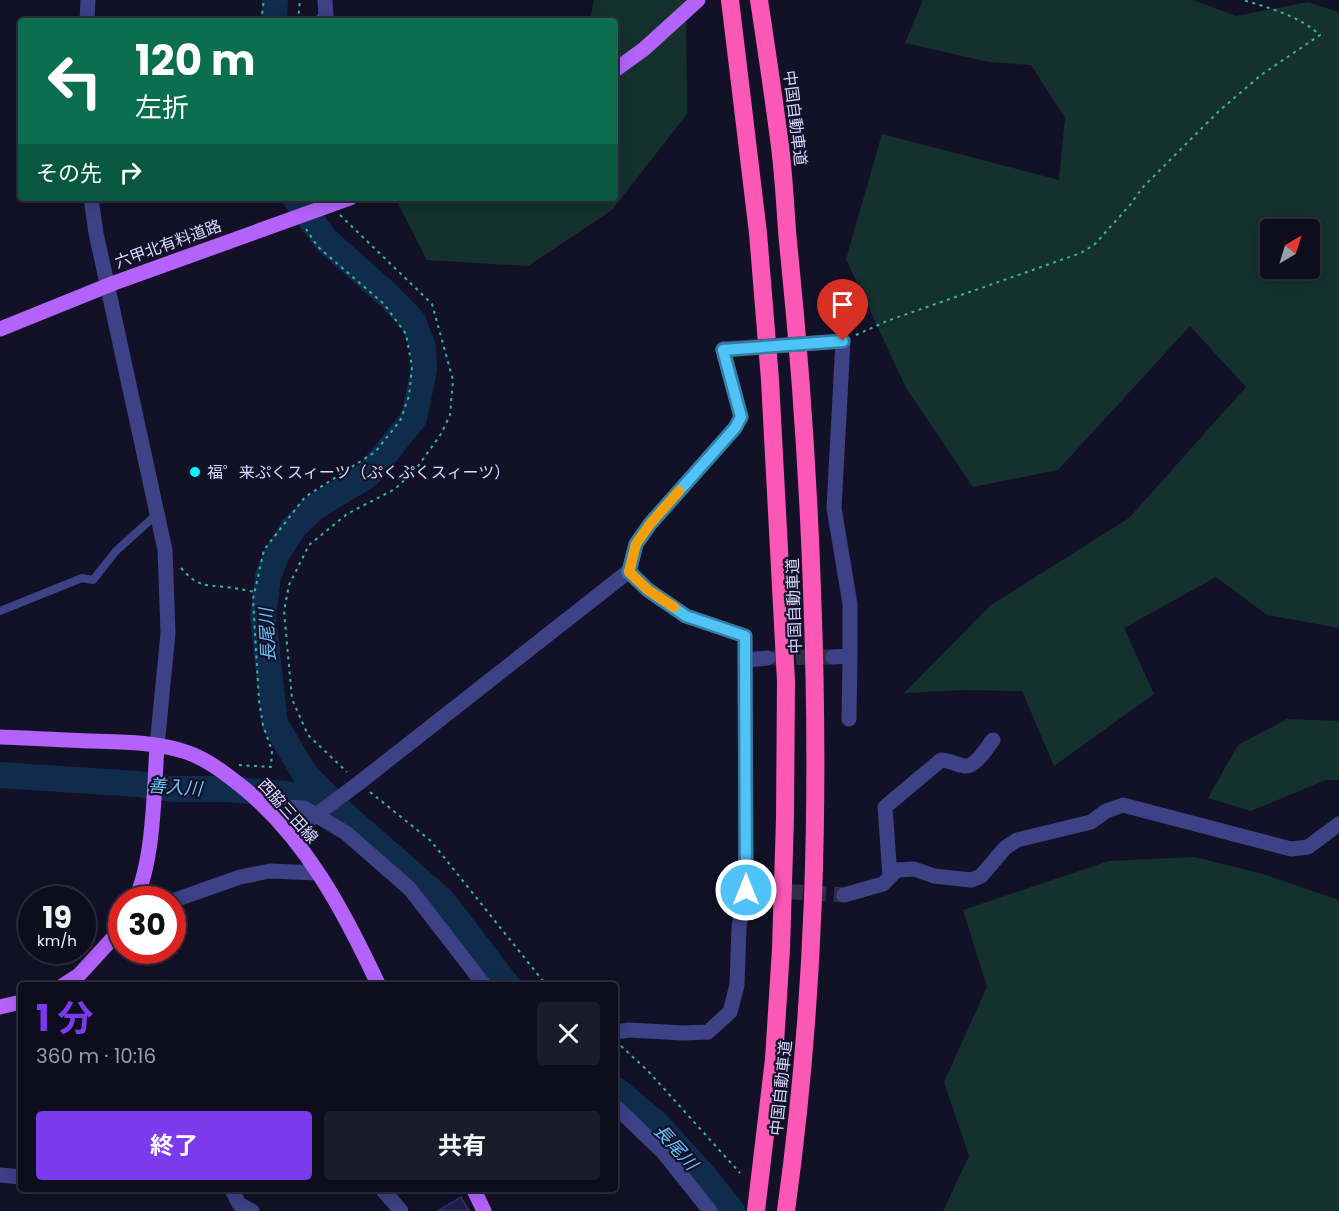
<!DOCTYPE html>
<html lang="ja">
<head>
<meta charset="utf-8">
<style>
	body { margin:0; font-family:Poppins,"Noto Sans JP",sans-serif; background:#1c1b2a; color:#f1f3f6; height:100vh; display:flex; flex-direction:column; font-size:22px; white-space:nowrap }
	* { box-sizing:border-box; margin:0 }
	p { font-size:20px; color:#9b9ca4 }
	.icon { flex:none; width:33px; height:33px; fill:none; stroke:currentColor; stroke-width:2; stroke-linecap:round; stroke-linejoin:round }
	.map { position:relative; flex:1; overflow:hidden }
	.panel { position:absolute; left:18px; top:982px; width:600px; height:210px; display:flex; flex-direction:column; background:#0e0d1d; border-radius:6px; box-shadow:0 3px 15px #0003,0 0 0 2px #2e2d3b }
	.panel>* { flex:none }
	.guide { position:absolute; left:18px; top:18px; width:600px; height:183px; border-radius:6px; box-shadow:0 3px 15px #0003,0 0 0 2px #2e2d3b; background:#0b6e4f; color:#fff; overflow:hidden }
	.needle { width:39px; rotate:38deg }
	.fabs { position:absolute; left:1260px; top:219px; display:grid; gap:12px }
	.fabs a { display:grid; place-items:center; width:60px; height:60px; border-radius:6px; background:#0e0d1d; box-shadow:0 3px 15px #0003,0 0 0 2px #2e2d3b; font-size:30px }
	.speed { position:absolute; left:18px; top:886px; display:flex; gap:12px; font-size:30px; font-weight:700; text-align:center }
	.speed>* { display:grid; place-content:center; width:78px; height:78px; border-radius:50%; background:#0e0d1d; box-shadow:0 3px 15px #0003,0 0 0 2px #2e2d3b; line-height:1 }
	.speed small { font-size:15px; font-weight:400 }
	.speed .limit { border:9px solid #d22; background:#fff; color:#111 }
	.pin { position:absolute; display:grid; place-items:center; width:51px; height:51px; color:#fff; margin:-62px -26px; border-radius:50% 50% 50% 0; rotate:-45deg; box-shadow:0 0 6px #0007 }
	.pin .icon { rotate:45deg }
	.me { position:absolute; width:66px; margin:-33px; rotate:0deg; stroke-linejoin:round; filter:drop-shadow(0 0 4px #0008) }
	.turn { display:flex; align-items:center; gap:21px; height:126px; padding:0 18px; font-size:27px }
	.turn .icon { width:78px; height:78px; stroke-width:2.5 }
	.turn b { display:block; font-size:42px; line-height:51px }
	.then { display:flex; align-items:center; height:57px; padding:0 18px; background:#0003; gap:12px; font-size:22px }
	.round { display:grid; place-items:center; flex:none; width:63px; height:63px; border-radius:6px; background:#1c1b2a }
	.head { display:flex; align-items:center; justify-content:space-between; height:102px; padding:0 18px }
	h1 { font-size:36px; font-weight:700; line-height:45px; color:#7c3aed }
	.button { display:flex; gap:12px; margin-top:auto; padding:12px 18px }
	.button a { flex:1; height:69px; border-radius:6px; background:#7c3aed; color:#fff; font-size:24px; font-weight:700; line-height:69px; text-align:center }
	.button a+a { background:#1c1b2a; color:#f1f3f6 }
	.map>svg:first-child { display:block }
	.green { fill:#14312e; fill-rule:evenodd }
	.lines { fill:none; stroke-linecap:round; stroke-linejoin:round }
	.river { stroke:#102c4c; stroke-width:26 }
	.building { fill:#221d48; stroke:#373073; stroke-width:1.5 }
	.minor-tunnel { stroke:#312f47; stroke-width:15; stroke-dasharray:15 8; stroke-linecap:butt }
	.path { stroke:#34b6a3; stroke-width:2; stroke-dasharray:3 4.5; stroke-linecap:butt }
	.service { stroke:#3d4185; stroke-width:8 }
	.minor { stroke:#3d4185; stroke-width:15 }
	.tertiary { stroke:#3d4185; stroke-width:15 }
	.primary { stroke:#b463fa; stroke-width:15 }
	.motorway { stroke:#fa58b4; stroke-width:18 }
	.minor-bridge { stroke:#3d4185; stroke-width:15 }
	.primary-bridge { stroke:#b463fa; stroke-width:15 }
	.route-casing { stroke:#337fa1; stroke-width:15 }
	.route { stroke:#4fc3f7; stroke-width:10 }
	.slow { stroke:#f59e0b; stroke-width:10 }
	.poi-dot { fill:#0bf4f7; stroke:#131127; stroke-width:2 }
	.labels { text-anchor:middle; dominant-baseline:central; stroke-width:4.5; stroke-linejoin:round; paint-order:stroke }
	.street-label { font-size:16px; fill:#d9d8fe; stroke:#131127 }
	.poi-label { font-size:16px; fill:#d9d8fe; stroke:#131127; text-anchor:start }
	.water-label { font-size:18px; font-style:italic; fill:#6ac4fa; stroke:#131127 }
</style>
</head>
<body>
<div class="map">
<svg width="1339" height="1211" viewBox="0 0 1339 1211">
	<rect width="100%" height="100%" fill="#131127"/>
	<path class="green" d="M594 0H686L687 114 612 210 528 266 427 260 398 204 400 198H615V21H590Z
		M923 0H1193L1236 16 1308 2 1339 12V628L1267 615 1216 577 1124 628 1154 694 1054 766 1022 691 964 690 904 693 991 605 1129 518 1246 387 1190 326 1058 470 973 487 906 388 846 259 882 134 1059 180 1065 118 1031 65 989 62 905 43ZM1270 230H1310V268H1270Z
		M1287 719 1339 721V780H1326L1251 811 1208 798 1238 745Z
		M1194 857 1263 874 1339 900V1211H943L969 1156 944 1082 987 987 963 910 1109 861Z"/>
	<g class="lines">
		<path class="river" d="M274 21 275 0
			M295 198 326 240 389 296 413 321 423 347 424 370 414 418 368 475 315 507 293 528 277 554 268 576 263 617 275 724 305 774 346 816 442 900 508 986
			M0 775 137 784 172 789H227L295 795 338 812
			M615 1089 657 1124 706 1178 732 1211"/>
	</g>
	<path class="building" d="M461 1197 469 1211H438Z"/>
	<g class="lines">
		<path class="minor-tunnel" d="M773 658 833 657
			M765 890 844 895"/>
		<path class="path" d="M261 21 264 0
			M298 21 300 0
			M286 198 290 204
			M340 215 432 304 453 380 450 415 441 434 416 469 395 489 347 514 309 545 289 585 284 611 292 699 308 735 347 772
			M856 335 887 321 1081 253 1095 244 1130 205 1143 187 1219 111 1261 75 1320 35C1299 16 1270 8 1243 0
			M181 568C197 586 203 585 226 587 236 588 245 590 255 592
			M239 765 271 767 272 751 263 725 259 701 253 599 264 550 305 497 375 452 400 421 409 396 412 367 406 334 384 304 318 247 306 229
			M370 792 431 841 547 986
			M621 1046 648 1071 740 1173"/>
		<path class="service" d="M0 611 82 578 93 580 116 551 157 514"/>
		<path class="minor" d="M322 21 326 16 325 0
			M833 657 850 656V604L834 508 843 341
			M745 660 768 658
			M849 719 850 656
			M264 806 304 808 346 833 410 889 485 986
			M290 834 359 783 629 571
			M890 877 885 807 941 760C949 760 957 765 965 766 976 767 987 747 993 740
			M746 889 765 890
			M844 895 883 884 897 870 914 869 934 876 971 880 981 876 1005 848 1017 840 1091 822 1106 811 1123 805 1291 849 1308 847 1339 824
			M172 901 240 877 270 871 318 873
			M615 1032 629 1030 683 1033 708 1032 730 1012 737 985 739 927 746 889 745 636 686 616 648 590 629 571 636 544 650 524 735 428 741 417 723 349
			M615 1106 663 1152 710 1211
			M0 1175 21 1177
			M232 1190 239 1204 252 1211
			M383 1190 401 1211"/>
		<path class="tertiary" d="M87 21 88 0
			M91 198 96 233 165 550 168 633 157 746"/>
		<path class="primary" d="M615 70 644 49 698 0
			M0 737C30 738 61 740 91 741 123 742 156 742 186 752 207 759 223 772 240 785 305 837 344 911 379 986
			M135 900C154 861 154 790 157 746
			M62 986 79 975 122 928
			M0 1007 21 1002
			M474 1190 484 1211"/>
		<path class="motorway" d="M730 0 758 233 770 380 786 681 785 818 781 949 774 1059 756 1211
			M759 0C766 46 773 93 779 139 784 173 785 208 788 242 800 358 808 473 812 590 820 800 815 1002 786 1211"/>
		<path class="minor-bridge" d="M723 349 843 341"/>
		<path class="primary-bridge" d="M0 329 114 283 350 198"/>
	</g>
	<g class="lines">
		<defs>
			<path id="route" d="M746 890 745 636 686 616 648 590 629 572 636 544 650 524 735 428 741 417 723 350 843 341"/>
		</defs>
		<use href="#route" class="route-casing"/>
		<use href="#route" class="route"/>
		<path class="slow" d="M674 607 648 590 629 572 636 544 650 524 679 491"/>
	</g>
	<circle class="poi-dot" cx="195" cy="472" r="6"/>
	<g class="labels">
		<g class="street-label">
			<text transform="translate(795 118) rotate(83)">中国自動車道</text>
			<text transform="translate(168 244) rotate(-20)">六甲北有料道路</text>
			<text transform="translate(794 606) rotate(-92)">中国自動車道</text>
			<text transform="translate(288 811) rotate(48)">西脇三田線</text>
			<text transform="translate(781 1088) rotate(-84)">中国自動車道</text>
		</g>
		<g class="poi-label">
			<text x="207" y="472">福゜来ぷくスィーツ（ぷくぷくスィーツ）</text>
		</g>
		<g class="water-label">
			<text transform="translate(267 635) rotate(-93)">長尾川</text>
			<text transform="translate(175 787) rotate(4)">善入川</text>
			<text transform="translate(676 1147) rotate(48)">長尾川</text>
		</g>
	</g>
</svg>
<div class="fabs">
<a><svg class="needle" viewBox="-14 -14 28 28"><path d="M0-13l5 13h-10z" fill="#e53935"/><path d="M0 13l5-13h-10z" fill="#9b9ca4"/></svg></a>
</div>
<div class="speed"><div>19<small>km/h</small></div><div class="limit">30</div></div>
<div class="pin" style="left:843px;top:341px;background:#d93025"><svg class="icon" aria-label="arrive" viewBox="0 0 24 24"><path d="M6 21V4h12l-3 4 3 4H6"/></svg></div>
<svg class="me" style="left:746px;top:890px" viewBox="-20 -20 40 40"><circle r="17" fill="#4fc3f7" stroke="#fff" stroke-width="3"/><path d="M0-11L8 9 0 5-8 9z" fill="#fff"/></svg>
<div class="guide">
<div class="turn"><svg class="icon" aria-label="left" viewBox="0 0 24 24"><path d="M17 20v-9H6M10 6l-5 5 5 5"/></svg><div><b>120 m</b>左折</div></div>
<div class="then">その先<svg class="icon" aria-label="right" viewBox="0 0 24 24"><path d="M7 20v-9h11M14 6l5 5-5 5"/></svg></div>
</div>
<section class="panel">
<div class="head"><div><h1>1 分</h1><p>360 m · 10:16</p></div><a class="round"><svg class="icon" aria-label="close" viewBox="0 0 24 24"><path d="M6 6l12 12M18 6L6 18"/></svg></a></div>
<div class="button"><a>終了</a><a>共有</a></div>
</section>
</div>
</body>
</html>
